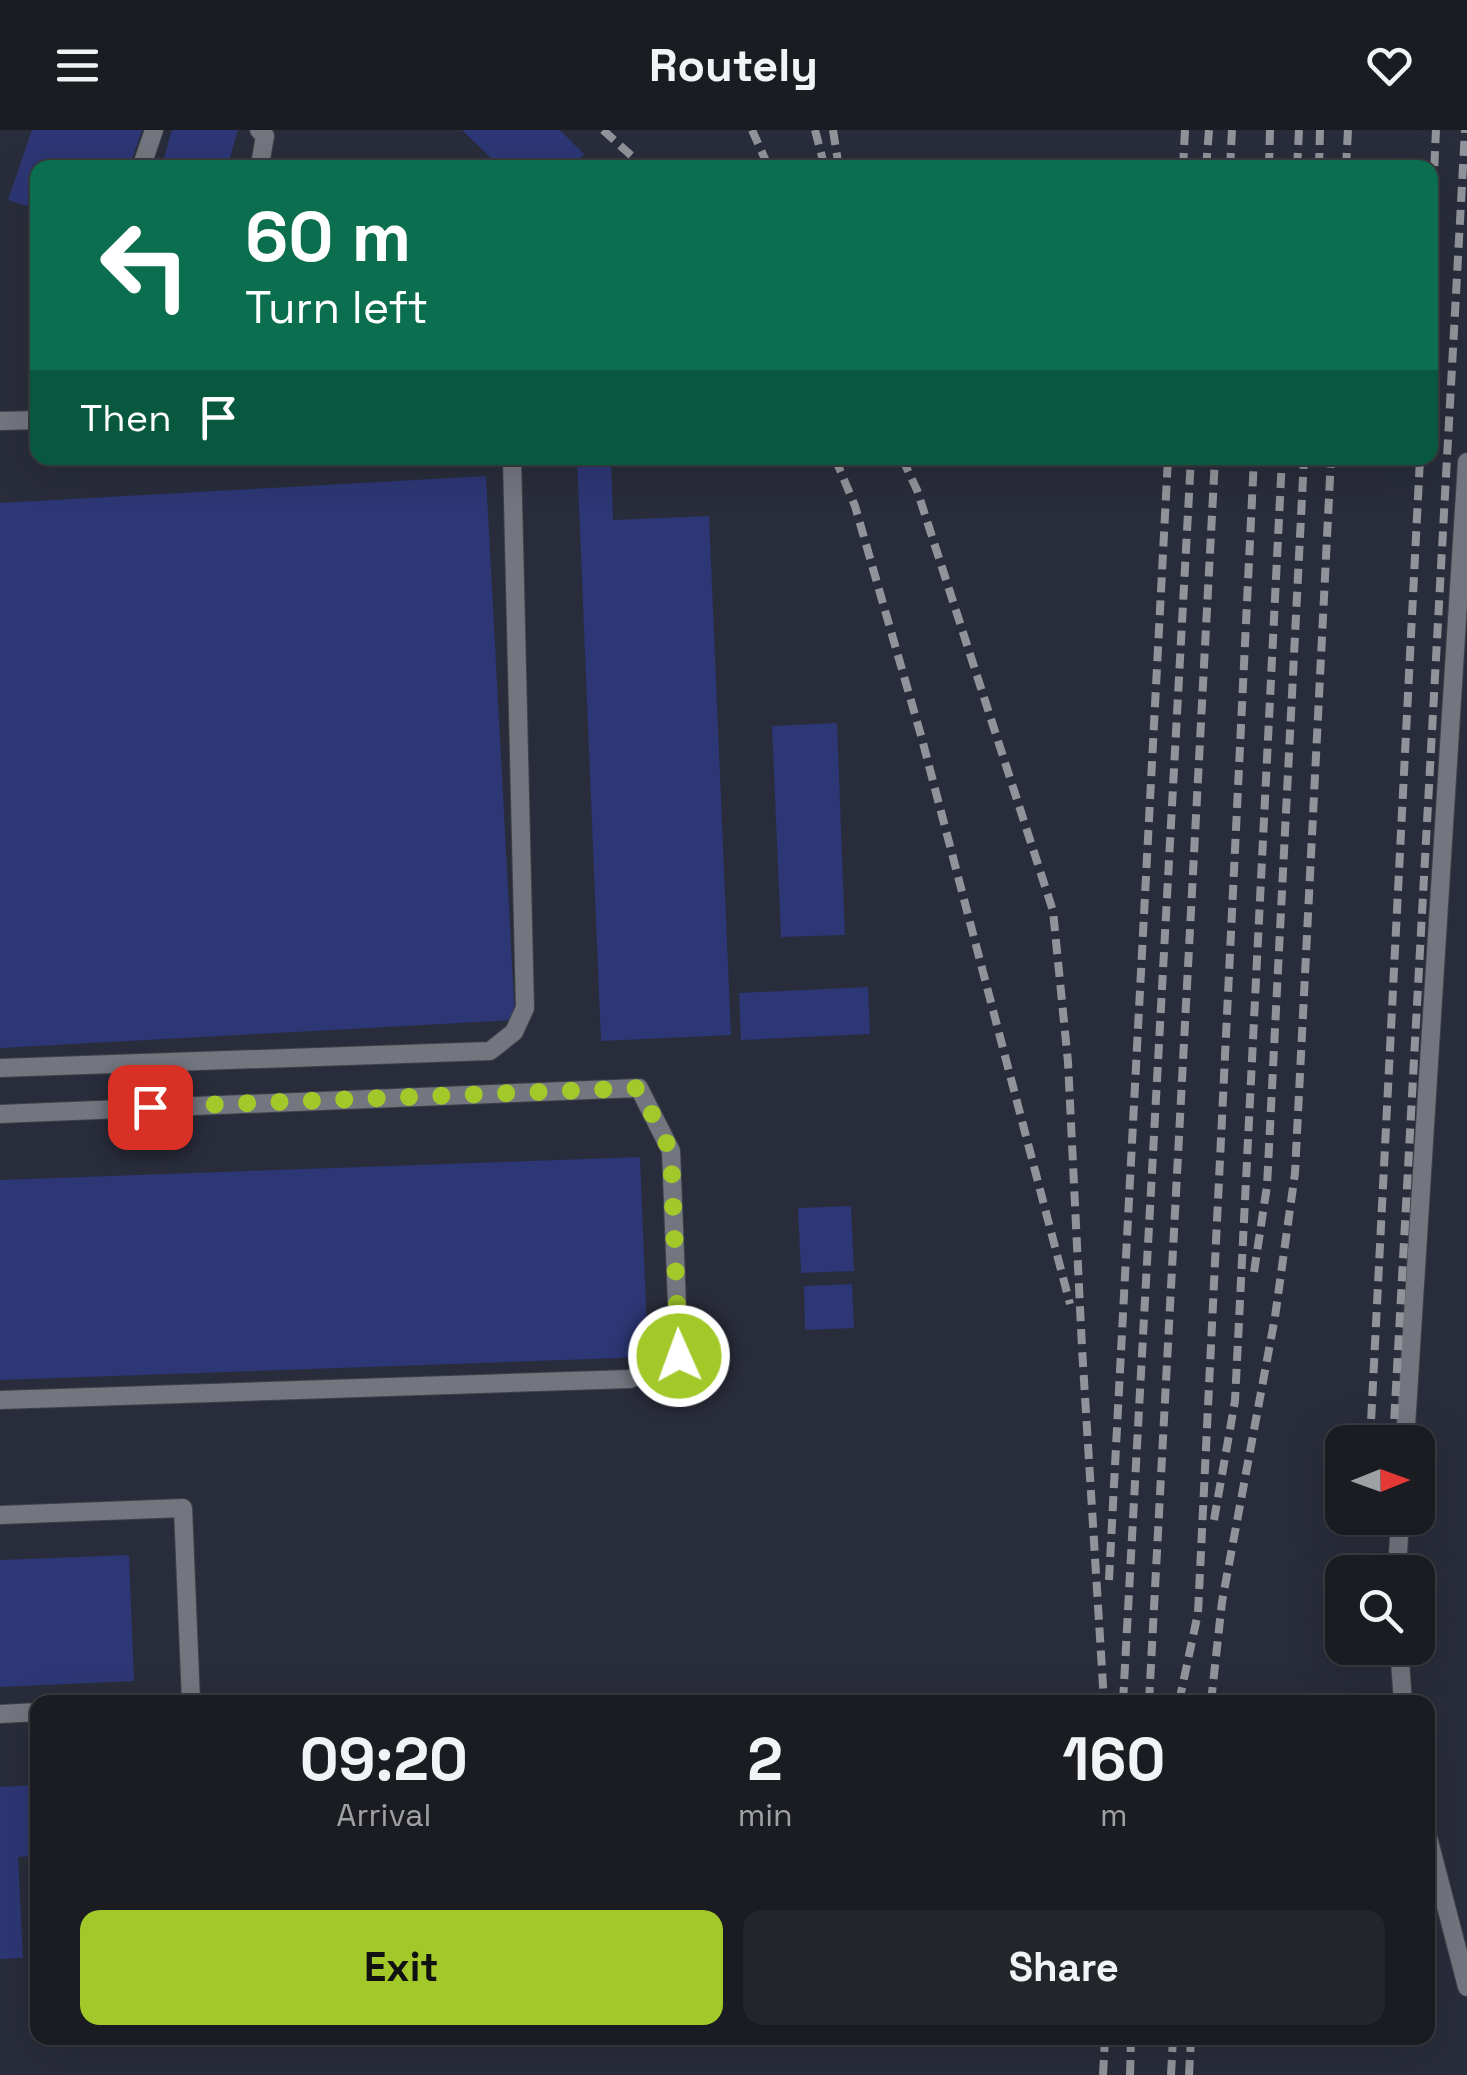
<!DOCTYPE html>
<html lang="en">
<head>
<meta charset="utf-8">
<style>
	body { margin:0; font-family:"Space Grotesk",sans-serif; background:#24252a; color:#f1f3f6; height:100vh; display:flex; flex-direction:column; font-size:38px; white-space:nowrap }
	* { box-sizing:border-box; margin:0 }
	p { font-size:32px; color:#a0a1a5 }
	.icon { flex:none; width:55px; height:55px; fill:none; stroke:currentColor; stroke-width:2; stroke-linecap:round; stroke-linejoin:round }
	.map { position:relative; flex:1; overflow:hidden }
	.side { position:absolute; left:30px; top:1565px; width:1405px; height:350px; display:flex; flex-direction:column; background:#1b1c22; border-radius:20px; box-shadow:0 10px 40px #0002,0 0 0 2px #393a40 }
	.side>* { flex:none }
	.guide { position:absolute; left:30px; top:30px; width:1408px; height:305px; border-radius:20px; box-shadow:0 10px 40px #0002,0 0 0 2px #393a40; background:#0b6e4f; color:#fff; overflow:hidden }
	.needle { width:65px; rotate:89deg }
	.fabs { position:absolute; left:1325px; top:1295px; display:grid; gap:20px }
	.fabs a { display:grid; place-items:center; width:110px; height:110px; border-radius:20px; background:#1b1c22; box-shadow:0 10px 40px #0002,0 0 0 2px #393a40; font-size:50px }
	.pin { position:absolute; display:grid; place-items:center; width:85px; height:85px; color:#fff; margin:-42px; border-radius:20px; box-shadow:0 5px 15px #0006 }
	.me { position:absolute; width:110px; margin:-55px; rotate:358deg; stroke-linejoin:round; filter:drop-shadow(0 0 8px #0008) }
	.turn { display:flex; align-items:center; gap:35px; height:210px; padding:0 50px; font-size:45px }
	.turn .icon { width:130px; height:130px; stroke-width:2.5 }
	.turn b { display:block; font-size:70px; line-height:85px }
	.then { display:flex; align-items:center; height:95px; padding:0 50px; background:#0003; gap:20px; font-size:38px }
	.eta { display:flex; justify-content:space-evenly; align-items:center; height:170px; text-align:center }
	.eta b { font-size:60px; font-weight:700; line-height:70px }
	.cta { display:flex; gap:20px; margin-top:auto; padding:20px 50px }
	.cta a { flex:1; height:115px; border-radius:20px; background:#a2c929; color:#111; font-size:40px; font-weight:700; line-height:115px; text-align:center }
	.cta a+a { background:#24252a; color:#f1f3f6 }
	header { display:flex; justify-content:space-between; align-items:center; height:130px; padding:0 50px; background:#1b1c22; font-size:45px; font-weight:700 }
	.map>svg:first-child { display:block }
	.built { fill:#292c3a; fill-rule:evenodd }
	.building { fill:#2d3775 }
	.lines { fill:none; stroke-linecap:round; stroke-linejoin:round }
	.lane-casing { stroke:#404249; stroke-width:20 }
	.lane { stroke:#73767f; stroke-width:18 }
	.rail { stroke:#92939a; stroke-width:8; stroke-dasharray:15 8; stroke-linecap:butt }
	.route { stroke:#a2c929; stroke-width:18; stroke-dasharray:0 32.4 }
</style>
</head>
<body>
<header><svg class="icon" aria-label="menu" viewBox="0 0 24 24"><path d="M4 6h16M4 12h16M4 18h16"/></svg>Routely<svg class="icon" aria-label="heart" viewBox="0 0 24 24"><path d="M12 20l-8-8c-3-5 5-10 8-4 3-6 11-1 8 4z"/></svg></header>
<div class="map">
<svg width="1467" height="1945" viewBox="0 0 1467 1945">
	<rect width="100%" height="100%" fill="#24262e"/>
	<path class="built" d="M0 0H1467V1945H0ZM38 38H1430V328H38ZM1342 1312H1418V1388H1342ZM1342 1442H1418V1518H1342ZM38 1572H1428V1908H38Z"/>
	<path class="building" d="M32 0H142L129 38H38V80L8 70Z
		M172 0H238L227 38H161Z
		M462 0H560L584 24 571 38H501Z
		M577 328H611L613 390 709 386 731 905 601 911Z
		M486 346 515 890 0 918V373Z
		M837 593 845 805 781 807 772 596Z
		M868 857 870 904 741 910 739 863Z
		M640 1027 648 1227 0 1250V1050Z
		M851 1076 854 1141 801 1143 798 1078Z
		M852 1154 854 1198 805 1200 804 1156Z
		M129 1425 134 1551 0 1557V1430Z
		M38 1655V1726L18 1727 23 1828 0 1829V1657Z"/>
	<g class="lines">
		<defs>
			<path id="lane" d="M259 0 265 6 261 29 265 38
				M141 38 154 0
				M0 291 38 290
				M0 938 490 921 514 902 525 878 512 328
				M0 984 639 958 671 1021 679 1226 630 1249 0 1270
				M1405 1312 1467 332
				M0 1385 183 1378 191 1572
				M1397 1442 1400 1388
				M1399 1518 1403 1572
				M0 1584 38 1582
				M1428 1707 1467 1857"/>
		</defs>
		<use href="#lane" class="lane-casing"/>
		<use href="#lane" class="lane"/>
		<path class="rail" d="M603 0 645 38
			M752 0 769 38
			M815 0 825 38
			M833 0 839 38
			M1183 38 1185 0
			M1206 38 1209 0
			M1230 38 1232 0
			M1269 38 1270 0
			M1297 38 1299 0
			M1319 38 1320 0
			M1346 38 1348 0
			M1430 128 1436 0
			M835 328 855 376 922 609 1070 1174
			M902 328 917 360 1053 781 1068 932 1082 1218 1104 1572
			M1254 1142 1267 1056 1304 328
			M1370 1312 1420 328
			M1393 1312 1465 0
			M1389 1389V1388
			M1214 1390 1235 1271 1282 328
			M1109 1450 1168 328
			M1123 1572 1191 328
			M1149 1572 1215 328
			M1179 1572 1198 1483 1254 328
			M1211 1572 1222 1472 1275 1187 1295 1043 1331 328
			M1103 1945 1105 1908
			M1130 1945 1131 1908
			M1171 1945 1173 1908
			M1189 1945 1191 1908"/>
	</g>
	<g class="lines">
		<path class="route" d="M150 977 639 958 671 1022 679 1226"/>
	</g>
</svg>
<div class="fabs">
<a><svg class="needle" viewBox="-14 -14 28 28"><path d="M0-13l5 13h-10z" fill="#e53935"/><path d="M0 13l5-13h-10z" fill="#a0a1a5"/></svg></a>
<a><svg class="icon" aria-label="search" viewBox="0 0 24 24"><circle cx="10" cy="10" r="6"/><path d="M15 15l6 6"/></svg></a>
</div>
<div class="pin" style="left:150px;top:977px;background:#d93025"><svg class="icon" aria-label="arrive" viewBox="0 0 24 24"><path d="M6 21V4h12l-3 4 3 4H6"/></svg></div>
<svg class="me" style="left:679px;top:1226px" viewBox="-20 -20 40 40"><circle r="17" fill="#a2c929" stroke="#fff" stroke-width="3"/><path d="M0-11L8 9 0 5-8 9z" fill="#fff"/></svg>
<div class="guide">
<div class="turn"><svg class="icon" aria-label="left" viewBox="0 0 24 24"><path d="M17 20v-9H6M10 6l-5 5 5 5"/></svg><div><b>60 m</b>Turn left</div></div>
<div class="then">Then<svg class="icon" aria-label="arrive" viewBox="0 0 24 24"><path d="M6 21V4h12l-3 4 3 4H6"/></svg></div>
</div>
<section class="side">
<div class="eta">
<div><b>09:20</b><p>Arrival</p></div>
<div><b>2</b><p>min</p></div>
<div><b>160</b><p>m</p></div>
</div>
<div class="cta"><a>Exit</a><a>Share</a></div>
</section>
</div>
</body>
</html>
